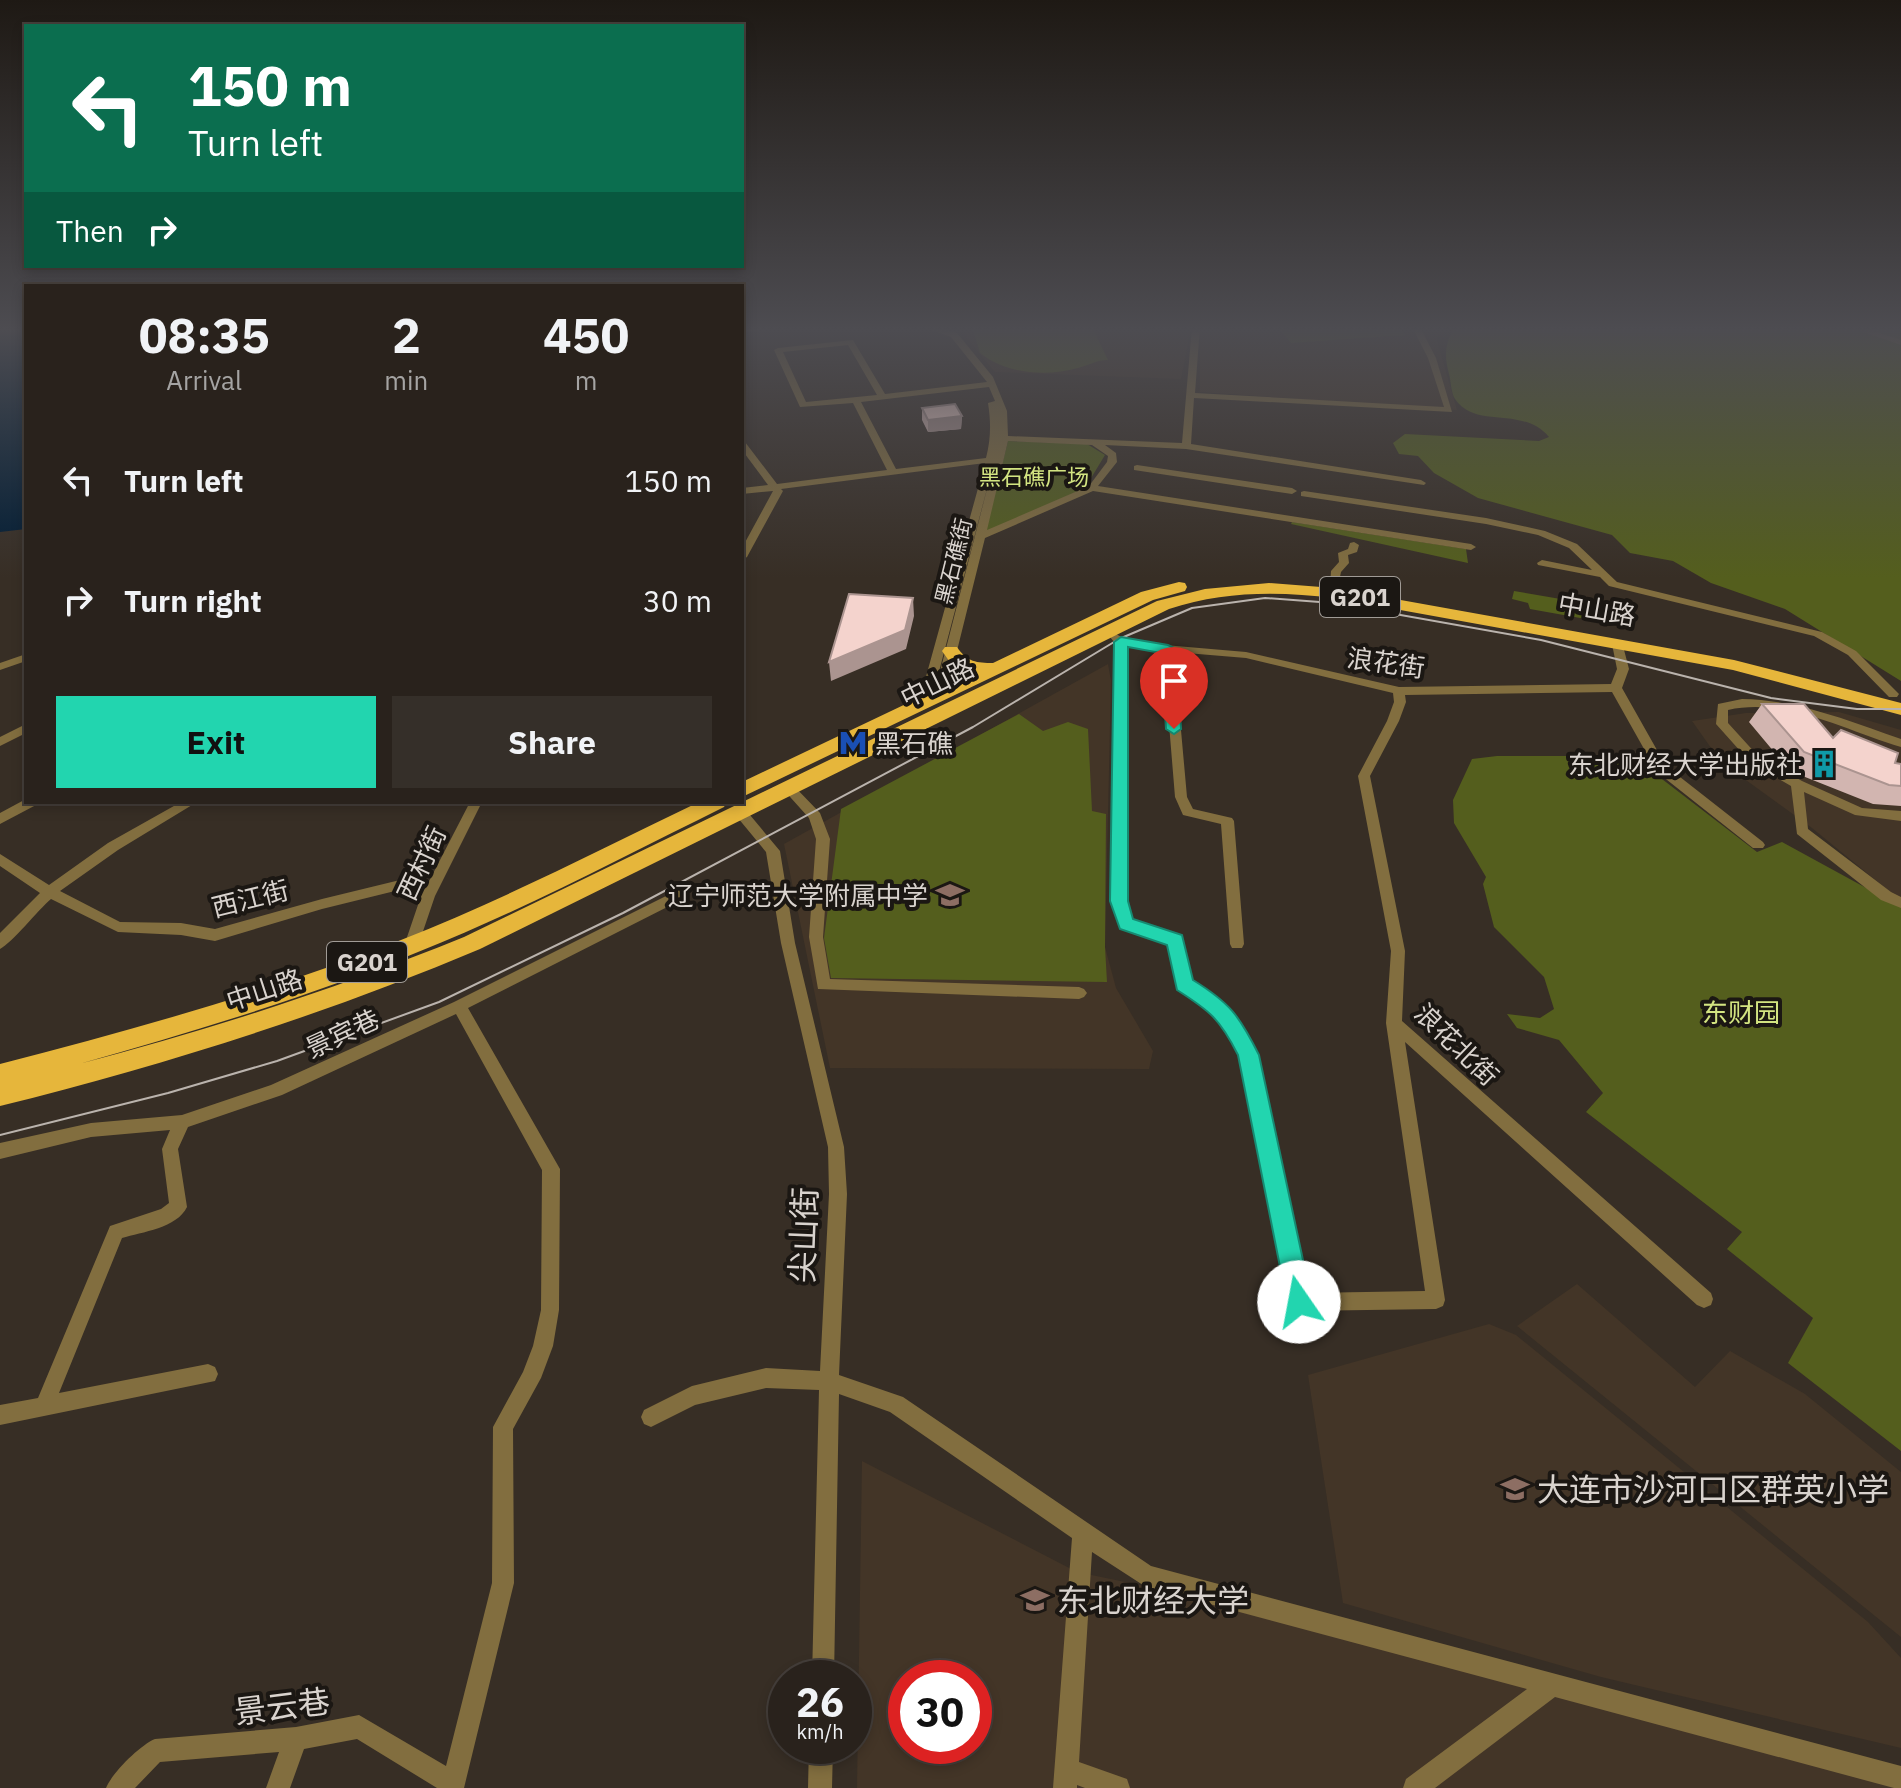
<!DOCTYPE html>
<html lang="en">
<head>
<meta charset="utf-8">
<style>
	body { margin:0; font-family:"IBM Plex Sans","Noto Sans SC",sans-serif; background:#352f29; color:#f1f3f6; height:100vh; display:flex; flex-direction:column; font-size:30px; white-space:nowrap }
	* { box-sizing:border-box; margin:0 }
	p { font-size:26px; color:#a5a4a3 }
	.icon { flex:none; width:44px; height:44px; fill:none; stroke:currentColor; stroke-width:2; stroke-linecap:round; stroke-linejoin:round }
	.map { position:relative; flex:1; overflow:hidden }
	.panel { position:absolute; left:24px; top:284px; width:720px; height:520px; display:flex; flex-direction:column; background:#29221c; border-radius:0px; box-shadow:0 4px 12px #0003,0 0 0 2px #453f3b }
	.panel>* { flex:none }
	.hud { position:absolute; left:24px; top:24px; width:720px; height:244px; border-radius:0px; box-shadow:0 4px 12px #0003,0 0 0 2px #453f3b; background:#0b6e4f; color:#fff; overflow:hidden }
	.speed { position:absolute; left:768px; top:1660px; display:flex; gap:16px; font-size:40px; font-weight:700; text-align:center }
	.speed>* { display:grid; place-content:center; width:104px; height:104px; border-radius:50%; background:#29221c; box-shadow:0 4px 12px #0003,0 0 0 2px #453f3b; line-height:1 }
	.speed small { font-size:20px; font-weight:400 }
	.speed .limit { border:12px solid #d22; background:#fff; color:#111 }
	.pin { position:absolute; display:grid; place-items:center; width:68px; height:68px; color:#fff; margin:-82px -34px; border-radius:50% 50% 50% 0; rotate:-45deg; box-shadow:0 0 8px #0007 }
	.pin .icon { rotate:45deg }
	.me { position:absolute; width:88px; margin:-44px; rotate:348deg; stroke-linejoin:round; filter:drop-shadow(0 0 6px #0008) }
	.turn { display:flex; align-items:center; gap:28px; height:168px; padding:0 32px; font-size:36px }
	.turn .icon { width:104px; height:104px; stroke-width:2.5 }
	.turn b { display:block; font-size:56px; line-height:68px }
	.then { display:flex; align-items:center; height:76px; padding:0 32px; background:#0003; gap:16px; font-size:30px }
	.eta { display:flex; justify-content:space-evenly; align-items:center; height:136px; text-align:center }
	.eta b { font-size:48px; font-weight:700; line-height:56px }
	.cta { display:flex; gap:16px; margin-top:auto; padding:16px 32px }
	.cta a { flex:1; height:92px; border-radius:0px; background:#22d5af; color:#111; font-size:32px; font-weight:700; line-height:92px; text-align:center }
	.cta a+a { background:#352f29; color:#f1f3f6 }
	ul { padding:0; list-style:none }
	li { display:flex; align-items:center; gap:24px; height:120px; padding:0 32px }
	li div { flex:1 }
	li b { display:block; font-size:30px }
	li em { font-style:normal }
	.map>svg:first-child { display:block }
	.built { fill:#433527; fill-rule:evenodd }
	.green { fill:#545e1d }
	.water { fill:#001c34 }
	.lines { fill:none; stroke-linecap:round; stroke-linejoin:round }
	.minor { fill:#826e3f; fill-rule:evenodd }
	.trunk { fill:#e6b63b; fill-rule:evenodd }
	.tram { stroke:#bab3ad; stroke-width:2 }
	.wall { fill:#d2b5b0 }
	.shaded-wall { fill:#ab9490 }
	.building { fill:#f4d3cd; stroke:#ab9490; stroke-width:2 }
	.route { fill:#22d5af; stroke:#168a72; stroke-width:2 }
	.labels { text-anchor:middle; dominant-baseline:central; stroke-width:8; stroke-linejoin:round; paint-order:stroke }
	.far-park-label { font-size:22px; fill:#d3e481; stroke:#1b1713 }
	.far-street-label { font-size:22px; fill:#d9d3ce; stroke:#1b1713 }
	.shield { fill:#1b1713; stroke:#a09b96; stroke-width:2 }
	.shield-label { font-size:24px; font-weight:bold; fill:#d9d3ce }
	.street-label { font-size:26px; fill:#d9d3ce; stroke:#1b1713 }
	.poi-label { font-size:26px; fill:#d9d3ce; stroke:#1b1713; text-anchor:end }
	.park-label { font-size:26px; fill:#d3e481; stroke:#1b1713 }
	.near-street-label { font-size:32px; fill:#d9d3ce; stroke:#1b1713 }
	.near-poi-label { font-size:32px; fill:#d9d3ce; stroke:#1b1713; text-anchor:start }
</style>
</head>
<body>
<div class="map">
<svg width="1901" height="1788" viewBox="0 0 1901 1788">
	<rect width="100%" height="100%" fill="#372e25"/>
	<path class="built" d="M958 327H1191L1181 379 995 372Z
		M1200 327H1443L1444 332 1438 336 1437 341 1457 410 1200 392Z
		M1108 664 1111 681 1105 947 1116 988 1153 1051 1149 1069 830 1068 784 844Z
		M1839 712 1901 730V901L1812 828 1721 762 1692 721 1746 713Z
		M1577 1284 1695 1387 1730 1351 1805 1394 1901 1472V1637L1517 1326Z
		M1489 1324 1516 1335 1868 1622 1901 1658V1748L1601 1677 1343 1603 1308 1375Z
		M862 1461 1077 1572 1342 1627 1901 1773V1788H857ZM906 1678H974V1746H906Z"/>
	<path class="green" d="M972 327H1092L1108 360C1097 360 1089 365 1078 368 1046 377 1006 374 980 353Z
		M1278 327H1400L1405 335 1291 343Z
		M1454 327H1901V681L1785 609 1711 583 1673 561 1630 553 1612 535 1478 498 1434 473 1418 456 1399 454 1393 443 1405 434 1539 441 1549 437C1522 405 1476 430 1455 399 1451 393 1451 381 1449 374 1444 355 1445 345 1454 327Z
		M1008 441 1087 444 1105 455 1085 488 985 533Z
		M1292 522 1466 549 1468 563 1291 524Z
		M1514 591 1625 610V626L1530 609 1528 603 1512 599Z
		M1019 714 1043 731 1068 722 1088 729 1092 811 1106 814 1105 947 1107 982 831 978 824 938 841 809Z
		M1497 756H1632L1757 852 1782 842 1901 907V1451L1788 1363 1813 1318 1727 1249 1742 1232 1586 1112 1603 1093 1559 1040 1517 1028 1507 1014 1540 1018 1554 1009 1544 977 1494 927 1483 884 1486 877 1454 823 1453 800 1472 759Z"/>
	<path class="water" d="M0 327H26V529L0 532Z"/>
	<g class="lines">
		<path class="minor" d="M753 327H775L742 333V329Z
			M923 327H936L957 333 993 377 1007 411 1008 436 1182 443 1192 327H1200L1195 393 1444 407 1428 358 1412 327H1420L1436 358 1452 412 1194 398 1191 444 1421 480 1426 483 1424 485 1186 449 1105 445 1116 453 1117 462 1098 486 1471 544 1476 547 1471 550 1093 491 985 538 946 695 940 699 934 695 994 462 931 702 929 705H921L919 702 985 463 781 489 783 491 747 557 742 560V548L773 491 742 494V488L768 485 742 450V441L745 442 777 484 887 470 853 403 800 407 774 350 778 348 853 340 885 394 987 382 951 337ZM848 345 877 395 806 402 783 352ZM989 387 995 401 988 403C991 422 991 439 986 458L896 469 861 402ZM1008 441 1092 445 1108 456 1107 462 1089 486 987 530Z
			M1849 327H1861L1901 340V345Z
			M1137 465 1292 488 1297 491 1292 494 1134 470V466Z
			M1304 491 1486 518 1545 531 1577 544 1617 582 1822 632 1856 651 1899 694 1897 697H1889L1848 655 1814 636 1609 586 1600 577 1538 565 1537 563 1542 560 1592 570 1569 548 1538 535 1486 524 1301 496V492Z
			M1354 542 1359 545 1357 552 1348 555 1349 563 1341 572 1338 586H1330L1331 571 1339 562 1338 553 1348 549 1350 543Z
			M1116 634 1125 639 1141 643 1246 652 1399 687 1611 684 1617 669 1612 644 1614 642H1622L1629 669 1622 688 1666 766 1763 842 1765 845 1763 848H1753L1657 772 1612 692 1405 695 1406 702 1399 721 1370 776 1405 951 1402 1021 1711 1293 1713 1299 1711 1305 1704 1308 1697 1305 1405 1042 1445 1300 1443 1306 1436 1309 1299 1311 1292 1309 1241 1055C1226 1026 1208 1004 1179 988L1168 944 1121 928 1112 901 1115 643 1110 637ZM1127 646 1163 651 1175 797 1183 815 1221 824 1230 944 1232 948H1242L1244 944 1234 821 1232 818 1193 809 1187 797 1174 652 1246 658 1393 693 1394 702 1387 721 1358 776 1391 951 1386 1023 1425 1291 1306 1293 1257 1055 1228 1009 1211 993 1191 981 1180 937 1132 920 1126 901Z
			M26 654V661L0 670V663Z
			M1742 699C1798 700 1849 721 1901 739V747C1846 731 1787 697 1728 710V723L1758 756 1802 781 1862 808 1901 811V821L1855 815 1804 792 1808 829 1891 892 1901 897V908L1881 900 1797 834 1791 786 1750 762 1716 724 1718 704Z
			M26 724V733L0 746V737Z
			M788 784 793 785 820 813 830 839 823 937 830 979 1079 987 1084 989 1087 993 1084 997 1079 999 818 989 809 937 816 839 809 818 782 788Z
			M26 799V802H37L36 805 0 824V813Z
			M181 802H197L118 850 60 891 120 922 181 923 215 929 322 899 400 880 425 889 470 802H482L435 896 418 946 416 950H406L404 946 420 899 399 890 322 909 215 941 181 935 118 932 51 899C38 910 12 943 0 949V933L40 893 0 866V854L49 885 108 843Z
			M740 807 745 809 780 851 795 943 844 1147 847 1194 839 1375 903 1397 1151 1566 1901 1766V1788H1894L1555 1697 1435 1788H1403L1406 1779 1527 1689 1146 1587 1092 1552 1079 1762 1127 1779 1130 1788H1085L1077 1785V1788H1053L1072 1538 890 1412 839 1394 834 1678H812L819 1390 766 1388 695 1405 651 1427 644 1424 641 1417 644 1410 692 1386 766 1368 820 1371 829 1194 828 1147 781 943 766 852 733 812Z
			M682 888 689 893 687 897 468 1008 560 1169 559 1310 553 1346 541 1378 513 1429 514 1583 464 1788H437L357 1739 304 1749 290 1788H266L279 1752 160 1762 135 1788H106C112 1773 140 1745 155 1739L296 1727 359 1715 446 1766 492 1583 493 1427 523 1372 533 1346 541 1310 542 1170 456 1014 282 1095 188 1127 178 1149 187 1207C177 1228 142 1232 122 1238L59 1393 208 1364 215 1367 218 1374 215 1381 0 1425V1405L38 1398 110 1226 161 1209 169 1203 162 1149 170 1130 91 1137 0 1159V1143L91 1123 182 1115 271 1085 454 1002Z
			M809 1746H833L832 1788H808Z"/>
		<path class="trunk" d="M1179 582 1185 583 1187 587 1185 591 1153 600 742 797V782L973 672 952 665 942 651 945 647H957C967 662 977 663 993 663L1141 592Z
			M1269 583 1334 588 1734 660 1901 703V715L1733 670 1334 598C1278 591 1223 591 1169 609L480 949C324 1015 164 1065 0 1106V1064C136 1029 271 991 401 940 503 900 601 849 699 802H727L724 807C623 857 523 910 418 952 308 997 193 1032 79 1064 210 1030 338 988 464 937L1157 601 1205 589Z"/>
		<path class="tram" d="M0 1135 168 1093 277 1061 439 1002 623 913 973 727 1119 639 1192 608 1265 598 1333 603 1541 640 1771 698 1857 709H1901"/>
	</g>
	<path class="wall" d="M1140 327H1174V329L1142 330Z
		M922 408 962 416 961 429 928 432 922 420Z
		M1762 704 1833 738 1895 763 1901 764V806L1873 804 1790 771 1749 722Z"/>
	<path class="shaded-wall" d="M962 416 961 429 928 432V420Z
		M913 598 914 616 906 649 831 681 829 662Z"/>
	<path class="building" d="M955 404 962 416 928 420 922 408Z
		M849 594 913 598 905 630 829 662Z
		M1762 704H1804L1833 738 1841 730 1898 753 1895 763 1901 764V786L1889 785 1804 752Z"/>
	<linearGradient id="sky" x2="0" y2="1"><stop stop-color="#1e1914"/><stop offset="0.57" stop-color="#4d4c51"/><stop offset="1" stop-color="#4d4c51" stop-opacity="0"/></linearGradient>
	<rect width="1901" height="578" fill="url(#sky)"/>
	<path class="route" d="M1121 637 1168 645 1176 649 1181 729 1174 734 1166 729 1161 653 1128 647V901L1133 919 1182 935 1193 980C1230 1003 1239 1015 1259 1055L1312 1302 1308 1310 1299 1314 1291 1310 1287 1302 1238 1055C1220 1019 1210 1011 1177 990L1167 945 1120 929 1110 901 1114 642Z"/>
	<defs>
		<symbol id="metro-bare" viewBox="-9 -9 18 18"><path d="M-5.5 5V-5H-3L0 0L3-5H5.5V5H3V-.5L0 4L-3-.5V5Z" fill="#1a4fb4" stroke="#1b1713" stroke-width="2.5" paint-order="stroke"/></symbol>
		<symbol id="building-bare" viewBox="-9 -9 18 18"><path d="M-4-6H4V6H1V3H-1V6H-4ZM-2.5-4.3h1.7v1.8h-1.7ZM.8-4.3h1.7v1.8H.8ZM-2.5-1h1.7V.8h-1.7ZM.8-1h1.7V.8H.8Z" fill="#0f9aa8" stroke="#1b1713" stroke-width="2.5" paint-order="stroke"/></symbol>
		<symbol id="school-bare" viewBox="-9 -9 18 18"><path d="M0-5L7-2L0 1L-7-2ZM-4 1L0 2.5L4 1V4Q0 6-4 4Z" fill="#8d6e63" stroke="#1b1713" stroke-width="2.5" paint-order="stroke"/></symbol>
		<symbol id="university-bare" viewBox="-9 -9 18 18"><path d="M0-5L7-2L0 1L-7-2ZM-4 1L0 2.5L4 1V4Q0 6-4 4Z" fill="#8d6e63" stroke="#1b1713" stroke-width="2.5" paint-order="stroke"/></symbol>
	</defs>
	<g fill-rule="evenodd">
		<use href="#metro-bare" x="833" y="723" width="40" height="40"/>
		<use href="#building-bare" x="1804" y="744" width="40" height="40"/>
		<use href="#school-bare" x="930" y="875" width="40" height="40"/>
		<use href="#school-bare" x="1495" y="1469" width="40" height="40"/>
		<use href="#university-bare" x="1015" y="1580" width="40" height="40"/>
	</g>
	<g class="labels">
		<g class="far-park-label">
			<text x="1034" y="476">黑石礁广场</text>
		</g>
		<g class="far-street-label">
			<text transform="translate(953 561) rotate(-76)">黑石礁街</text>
		</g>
		<g class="shield">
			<rect x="1320" y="577" width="80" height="40" rx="6"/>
			<rect x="327" y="942" width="80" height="40" rx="6"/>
		</g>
		<g class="shield-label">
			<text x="1360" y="597">G201</text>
			<text x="367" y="962">G201</text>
		</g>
		<g class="street-label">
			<text transform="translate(1597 609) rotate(10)">中山路</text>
			<text transform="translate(1386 662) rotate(8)">浪花街</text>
			<text transform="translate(937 682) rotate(-26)">中山路</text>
			<text transform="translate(421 863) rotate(-65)">西村街</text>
			<text transform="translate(250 898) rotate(-14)">西江街</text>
			<text transform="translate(264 989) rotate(-18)">中山路</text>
			<text transform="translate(342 1033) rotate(-25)">景宾巷</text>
			<text transform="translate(1457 1044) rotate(44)">浪花北街</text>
		</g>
		<g class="poi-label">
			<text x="875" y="743" text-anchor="start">黑石礁</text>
			<text x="1802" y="764">东北财经大学出版社</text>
			<text x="928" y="895">辽宁师范大学附属中学</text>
		</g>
		<g class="park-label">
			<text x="1741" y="1012">东财园</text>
		</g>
		<g class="near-street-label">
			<text transform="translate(803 1235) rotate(-88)">尖山街</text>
			<text transform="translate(282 1706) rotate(-7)">景云巷</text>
		</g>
		<g class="near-poi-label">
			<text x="1537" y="1489">大连市沙河口区群英小学</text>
			<text x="1057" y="1600">东北财经大学</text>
		</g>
	</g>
</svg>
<div class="speed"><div>26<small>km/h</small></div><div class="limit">30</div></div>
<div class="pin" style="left:1174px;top:729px;background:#d93025"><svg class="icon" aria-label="arrive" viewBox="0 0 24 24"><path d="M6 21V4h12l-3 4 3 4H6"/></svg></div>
<svg class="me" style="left:1299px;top:1302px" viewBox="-20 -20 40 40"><circle r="19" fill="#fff"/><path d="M0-13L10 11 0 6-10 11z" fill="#22d5af"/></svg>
<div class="hud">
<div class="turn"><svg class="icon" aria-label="left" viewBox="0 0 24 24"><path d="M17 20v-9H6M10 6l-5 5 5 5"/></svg><div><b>150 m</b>Turn left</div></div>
<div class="then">Then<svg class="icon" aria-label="right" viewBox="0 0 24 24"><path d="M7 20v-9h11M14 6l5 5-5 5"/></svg></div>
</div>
<section class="panel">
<div class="eta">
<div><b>08:35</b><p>Arrival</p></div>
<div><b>2</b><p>min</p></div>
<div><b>450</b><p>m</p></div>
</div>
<ul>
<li><svg class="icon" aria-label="left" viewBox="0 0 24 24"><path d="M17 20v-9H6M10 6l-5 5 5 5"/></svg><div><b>Turn left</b></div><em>150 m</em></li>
<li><svg class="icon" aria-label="right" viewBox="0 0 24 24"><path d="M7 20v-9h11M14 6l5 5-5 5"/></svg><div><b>Turn right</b></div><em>30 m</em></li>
</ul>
<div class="cta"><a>Exit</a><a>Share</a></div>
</section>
</div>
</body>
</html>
